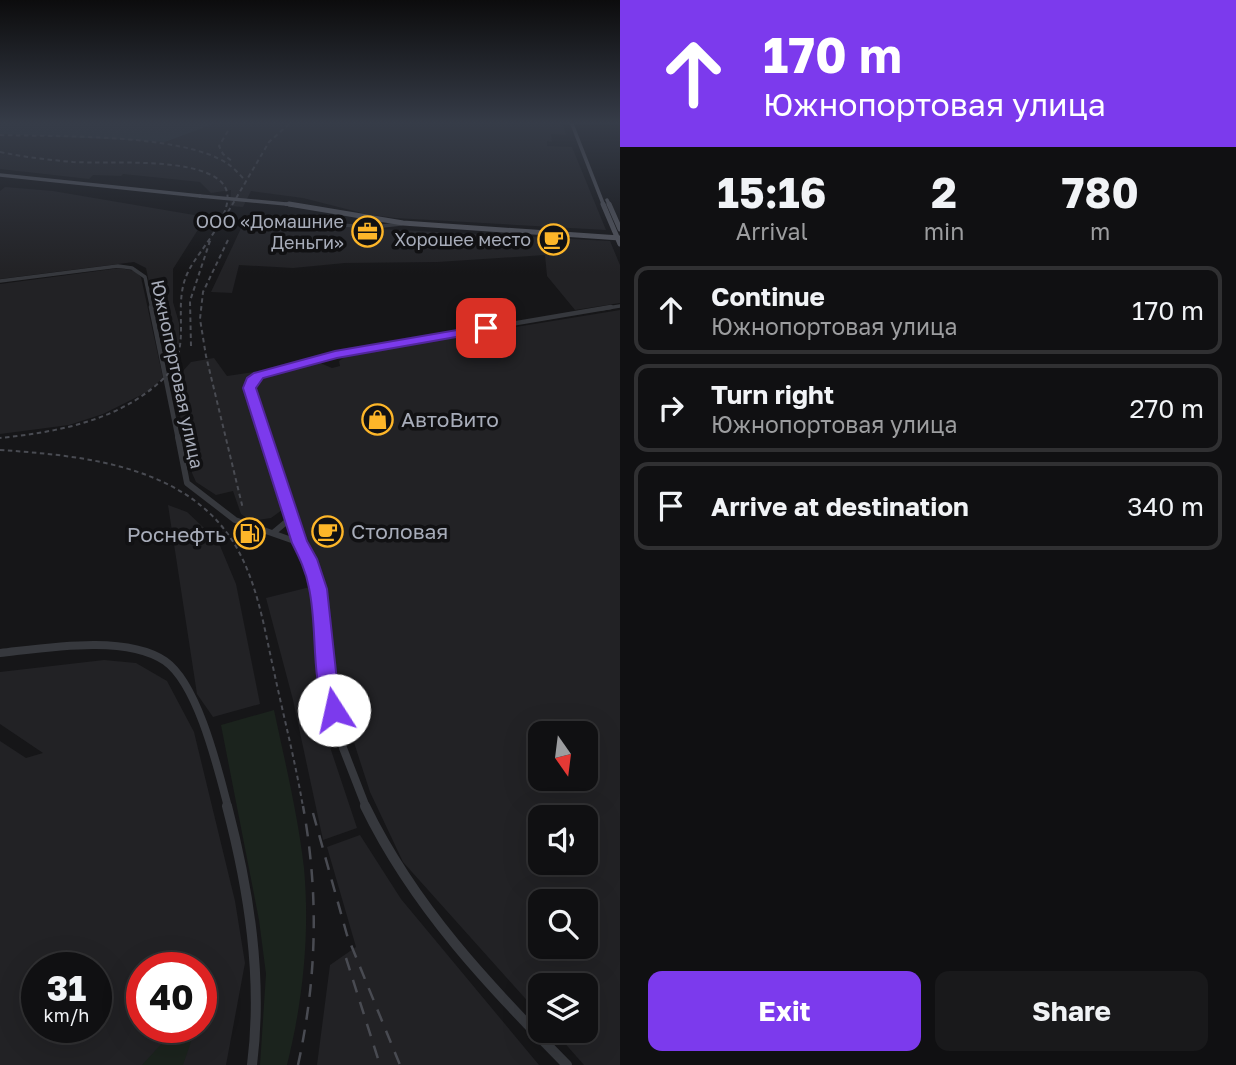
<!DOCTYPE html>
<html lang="en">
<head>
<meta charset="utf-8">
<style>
	body { margin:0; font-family:"Golos Text",sans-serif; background:#19191b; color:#f1f3f6; height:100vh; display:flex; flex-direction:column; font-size:26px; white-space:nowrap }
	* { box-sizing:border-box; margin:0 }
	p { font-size:23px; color:#9c9d9f }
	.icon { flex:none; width:38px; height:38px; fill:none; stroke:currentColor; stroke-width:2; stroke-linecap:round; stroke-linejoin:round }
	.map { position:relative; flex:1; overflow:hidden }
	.side { display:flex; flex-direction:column; background:#101012; width:616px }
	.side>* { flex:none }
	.hud { background:#7c3aed; color:#fff; overflow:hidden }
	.needle { width:46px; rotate:166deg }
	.buttons { position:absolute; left:528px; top:721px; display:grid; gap:14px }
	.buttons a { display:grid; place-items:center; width:70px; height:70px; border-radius:14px; background:#101012; box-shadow:0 7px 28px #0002,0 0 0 2px #303032; font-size:35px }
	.speed { position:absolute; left:21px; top:952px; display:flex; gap:14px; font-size:35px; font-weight:700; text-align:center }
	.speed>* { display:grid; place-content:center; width:91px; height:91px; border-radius:50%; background:#101012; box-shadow:0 7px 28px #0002,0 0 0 2px #303032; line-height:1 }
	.speed small { font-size:18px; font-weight:400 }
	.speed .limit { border:10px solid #d22; background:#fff; color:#111 }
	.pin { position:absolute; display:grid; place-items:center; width:60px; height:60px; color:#fff; margin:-30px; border-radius:14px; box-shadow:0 4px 10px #0006 }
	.me { position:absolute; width:77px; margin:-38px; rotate:350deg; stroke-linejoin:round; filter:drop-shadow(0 0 5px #0008) }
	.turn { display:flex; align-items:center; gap:24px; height:147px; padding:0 28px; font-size:32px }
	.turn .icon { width:91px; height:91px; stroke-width:2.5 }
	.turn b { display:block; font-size:49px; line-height:60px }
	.eta { display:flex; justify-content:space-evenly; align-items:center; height:119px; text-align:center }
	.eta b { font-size:42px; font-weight:700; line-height:49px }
	.button { display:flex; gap:14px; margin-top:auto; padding:14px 28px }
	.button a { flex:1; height:80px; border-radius:14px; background:#7c3aed; color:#fff; font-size:28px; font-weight:700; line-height:80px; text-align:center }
	.button a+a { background:#19191b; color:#f1f3f6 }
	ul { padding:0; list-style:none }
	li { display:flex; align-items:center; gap:21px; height:88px; margin:0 14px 10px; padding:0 14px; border:4px solid #303032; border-radius:14px }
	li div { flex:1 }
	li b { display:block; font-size:26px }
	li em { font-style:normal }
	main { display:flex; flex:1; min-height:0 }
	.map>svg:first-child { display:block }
	.built { fill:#222225; fill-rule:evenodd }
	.green { fill:#1b231d }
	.water { fill:#2b353d }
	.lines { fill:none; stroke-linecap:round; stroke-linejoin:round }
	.minor-far4 { stroke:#36383d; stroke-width:3.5 }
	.minor-far3 { stroke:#36383d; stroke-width:4.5 }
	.minor-far2 { stroke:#36383d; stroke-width:6 }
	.minor-far1 { stroke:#36383d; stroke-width:8 }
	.minor { stroke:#36383d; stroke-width:10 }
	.major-far1 { stroke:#52545c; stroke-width:3.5 }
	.major { stroke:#52545c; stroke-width:5 }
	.rail-far1 { stroke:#494b52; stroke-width:2; stroke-dasharray:4.5 3.5; stroke-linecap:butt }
	.rail { stroke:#494b52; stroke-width:2.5; stroke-dasharray:13 10; stroke-linecap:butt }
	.major-bridge { stroke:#52545c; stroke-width:3.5 }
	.route { fill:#7c3aed; stroke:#51269a; stroke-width:2 }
	.labels { text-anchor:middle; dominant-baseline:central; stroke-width:7; stroke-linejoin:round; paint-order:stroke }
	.far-poi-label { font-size:18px; fill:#a7acb9; stroke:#111113; text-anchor:end }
	.far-street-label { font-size:18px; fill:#a7acb9; stroke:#111113 }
	.poi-label { font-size:21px; fill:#a7acb9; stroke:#111113; text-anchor:start }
</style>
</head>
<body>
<main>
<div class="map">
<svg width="620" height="1065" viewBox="0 0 620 1065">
	<rect width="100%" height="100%" fill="#161618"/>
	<path class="built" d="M214 124H563L566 135 551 134 552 142 547 141V146L572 147 606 230 395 218 366 214 303 198 251 191 243 207 230 206 231 190 211 193 200 182 123 174 121 176 93 175 89 179 0 169V134L165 142Z
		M5 187 53 191 206 217 173 269V302L179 323V344L174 356 165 358 146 268 134 262 0 279V191Z
		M244 222 610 241 620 265V303L575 310 547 276 545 255 438 262 345 263 293 268 239 265 232 293 211 292Z
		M120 268 135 271 141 277 163 378 147 392 103 414 69 425 0 434V284Z
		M620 310V1065H584L554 1031H586V985H541V1016L403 862 370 792 349 727 338 691 328 598 254 385 263 378 320 363 332 368 340 366 339 361 349 354ZM541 733H586V779H541ZM541 817H586V863H541ZM541 901H586V947H541Z
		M214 358 227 376 254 372 243 388 282 510 271 518 251 521 241 514 233 491 216 495 196 482 192 473 173 382 191 362Z
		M168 505 187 512 218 541 236 584 260 704 213 717 197 694Z
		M310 587 317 612 319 680 329 744 357 828 323 840 293 700 266 598Z
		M104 660 136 663 167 681 194 732 235 901 245 963 226 1065H0V741L26 758 43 753 0 724V672ZM37 968H96V1027H37ZM142 968H201V1027H142Z
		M360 835 401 899 539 1065H317L330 965 356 947 327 847Z"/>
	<path class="green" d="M274 710C285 762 298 815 304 868 310 934 303 1001 287 1065H260L266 974 259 920 221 725Z
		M177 1027H196L183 1065H142Z"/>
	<path class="water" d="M0 124H214L165 142 0 134Z"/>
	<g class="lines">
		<path class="minor-far4" d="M253 220 373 227 401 224
			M0 281 118 266 132 268 145 277 152 309
			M601 309 620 306"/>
		<path class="minor-far3" d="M151 307 178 439
			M266 439 249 388 259 375 341 353 611 307"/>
		<path class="minor-far2" d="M178 437 187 483 235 520 300 543
			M265 437 300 543 315 577 320 602
			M273 533 291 518"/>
		<path class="minor-far1" d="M320 600 331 702 343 748 366 807
			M0 653C45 648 126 634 165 661 198 684 218 769 228 807"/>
		<path class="minor" d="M227 806C249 890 263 978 252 1065
			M365 806C414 907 489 986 567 1065"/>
		<path class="major-far1" d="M572 124 604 206
			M0 175 200 196
			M607 200 610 206
			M286 204 300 206"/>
		<path class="major" d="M289 204 403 223 620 238
			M603 204 620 244
			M609 204 620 229"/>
		<path class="rail-far1" d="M228 131 219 146 223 154 233 162
			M0 135C56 137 183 133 228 164 234 168 239 174 244 179
			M0 152C24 157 49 160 73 162 109 164 191 157 219 180 247 202 198 250 188 272 170 309 196 349 162 380 118 421 57 432 0 438
			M228 212 269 142 289 124
			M228 240 203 292 200 319 206 356 243 509
			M191 346 190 301 211 238
			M0 450C90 456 200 467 243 560 259 594 265 631 273 667 283 714 295 760 303 807"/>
		<path class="rail" d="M313 813 347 935 400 1065
			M346 958 380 1065
			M298 1065C317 978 319 894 303 806"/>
		<path class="major-bridge" d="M200 196 286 204"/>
	</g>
	<linearGradient id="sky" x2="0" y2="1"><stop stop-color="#0c0c0d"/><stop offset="0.45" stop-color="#363c48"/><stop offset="1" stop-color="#363c48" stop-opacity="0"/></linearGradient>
	<rect width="620" height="273" fill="url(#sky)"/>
	<path class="route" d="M486 325 492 328 490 331 337 358 263 378 256 388 307 541 317 559 327 589 338 690 344 710 341 716 334 719 327 716C310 676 318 630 309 588 306 571 299 557 292 543L243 388 247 378 254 373 335 351Z"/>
	<defs>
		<symbol id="office-ring" viewBox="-11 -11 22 22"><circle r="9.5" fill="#111113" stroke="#fdb629" stroke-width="1.5"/><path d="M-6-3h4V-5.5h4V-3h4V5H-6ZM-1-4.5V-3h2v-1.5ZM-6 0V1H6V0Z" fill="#fdb629"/></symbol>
		<symbol id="cafe-ring" viewBox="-11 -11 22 22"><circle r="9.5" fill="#111113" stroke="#fdb629" stroke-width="1.5"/><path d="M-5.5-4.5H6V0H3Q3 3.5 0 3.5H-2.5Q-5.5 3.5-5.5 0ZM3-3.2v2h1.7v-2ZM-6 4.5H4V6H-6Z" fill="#fdb629"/></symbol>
		<symbol id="shop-ring" viewBox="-11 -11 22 22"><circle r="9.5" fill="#111113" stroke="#fdb629" stroke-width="1.5"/><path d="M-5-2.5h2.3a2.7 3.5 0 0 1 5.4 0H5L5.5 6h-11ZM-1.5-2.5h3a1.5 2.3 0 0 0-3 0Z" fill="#fdb629"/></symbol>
		<symbol id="fuel-ring" viewBox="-11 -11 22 22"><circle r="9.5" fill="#111113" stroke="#fdb629" stroke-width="1.5"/><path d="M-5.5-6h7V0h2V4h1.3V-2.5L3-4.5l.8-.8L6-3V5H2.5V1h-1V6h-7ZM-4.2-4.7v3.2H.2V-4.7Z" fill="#fdb629"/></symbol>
	</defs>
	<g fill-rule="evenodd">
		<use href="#office-ring" x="350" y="214" width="35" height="35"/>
		<use href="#cafe-ring" x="536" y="222" width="35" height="35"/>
		<use href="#shop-ring" x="360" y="402" width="35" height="35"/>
		<use href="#cafe-ring" x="310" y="514" width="35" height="35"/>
		<use href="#fuel-ring" x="232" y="516" width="35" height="35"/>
	</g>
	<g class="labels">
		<g class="far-poi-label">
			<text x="344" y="221">ООО «Домашние<tspan x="344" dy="21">Деньги»</tspan></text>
			<text x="531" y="239">Хорошее место</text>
		</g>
		<g class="far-street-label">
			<text transform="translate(178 374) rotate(78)">Южнопортовая улица</text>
		</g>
		<g class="poi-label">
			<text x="401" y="419">АвтоВито</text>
			<text x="351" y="531">Столовая</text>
			<text x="226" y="534" text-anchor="end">Роснефть</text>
		</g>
	</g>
</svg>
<div class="buttons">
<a><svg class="needle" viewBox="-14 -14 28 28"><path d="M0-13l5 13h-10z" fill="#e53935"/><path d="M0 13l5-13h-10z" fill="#9c9d9f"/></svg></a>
<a><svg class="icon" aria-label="sound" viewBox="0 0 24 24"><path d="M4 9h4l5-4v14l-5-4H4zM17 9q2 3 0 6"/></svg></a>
<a><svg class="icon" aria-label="search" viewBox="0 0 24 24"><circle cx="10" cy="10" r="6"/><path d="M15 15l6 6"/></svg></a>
<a><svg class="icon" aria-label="layers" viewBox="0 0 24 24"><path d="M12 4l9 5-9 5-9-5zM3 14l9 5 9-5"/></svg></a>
</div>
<div class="speed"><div>31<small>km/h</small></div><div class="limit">40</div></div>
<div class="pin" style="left:486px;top:328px;background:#d93025"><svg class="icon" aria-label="arrive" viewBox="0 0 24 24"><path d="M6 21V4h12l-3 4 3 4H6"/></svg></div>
<svg class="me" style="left:334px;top:710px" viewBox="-20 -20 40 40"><circle r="19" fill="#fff"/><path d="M0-13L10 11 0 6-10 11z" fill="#7c3aed"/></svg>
</div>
<section class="side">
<div class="hud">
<div class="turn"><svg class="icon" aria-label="ahead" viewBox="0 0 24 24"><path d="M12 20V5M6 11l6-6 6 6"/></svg><div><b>170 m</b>Южнопортовая улица</div></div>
</div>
<div class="eta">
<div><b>15:16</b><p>Arrival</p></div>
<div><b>2</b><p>min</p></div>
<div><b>780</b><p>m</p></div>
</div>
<ul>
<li><svg class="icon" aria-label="ahead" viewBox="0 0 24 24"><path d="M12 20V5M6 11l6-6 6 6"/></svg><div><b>Continue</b><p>Южнопортовая улица</p></div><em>170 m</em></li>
<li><svg class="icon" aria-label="right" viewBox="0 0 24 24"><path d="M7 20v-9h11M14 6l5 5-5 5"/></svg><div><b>Turn right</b><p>Южнопортовая улица</p></div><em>270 m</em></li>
<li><svg class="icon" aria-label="arrive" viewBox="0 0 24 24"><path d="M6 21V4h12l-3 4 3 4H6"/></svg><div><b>Arrive at destination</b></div><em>340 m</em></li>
</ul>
<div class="button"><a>Exit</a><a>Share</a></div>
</section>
</main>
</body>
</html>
